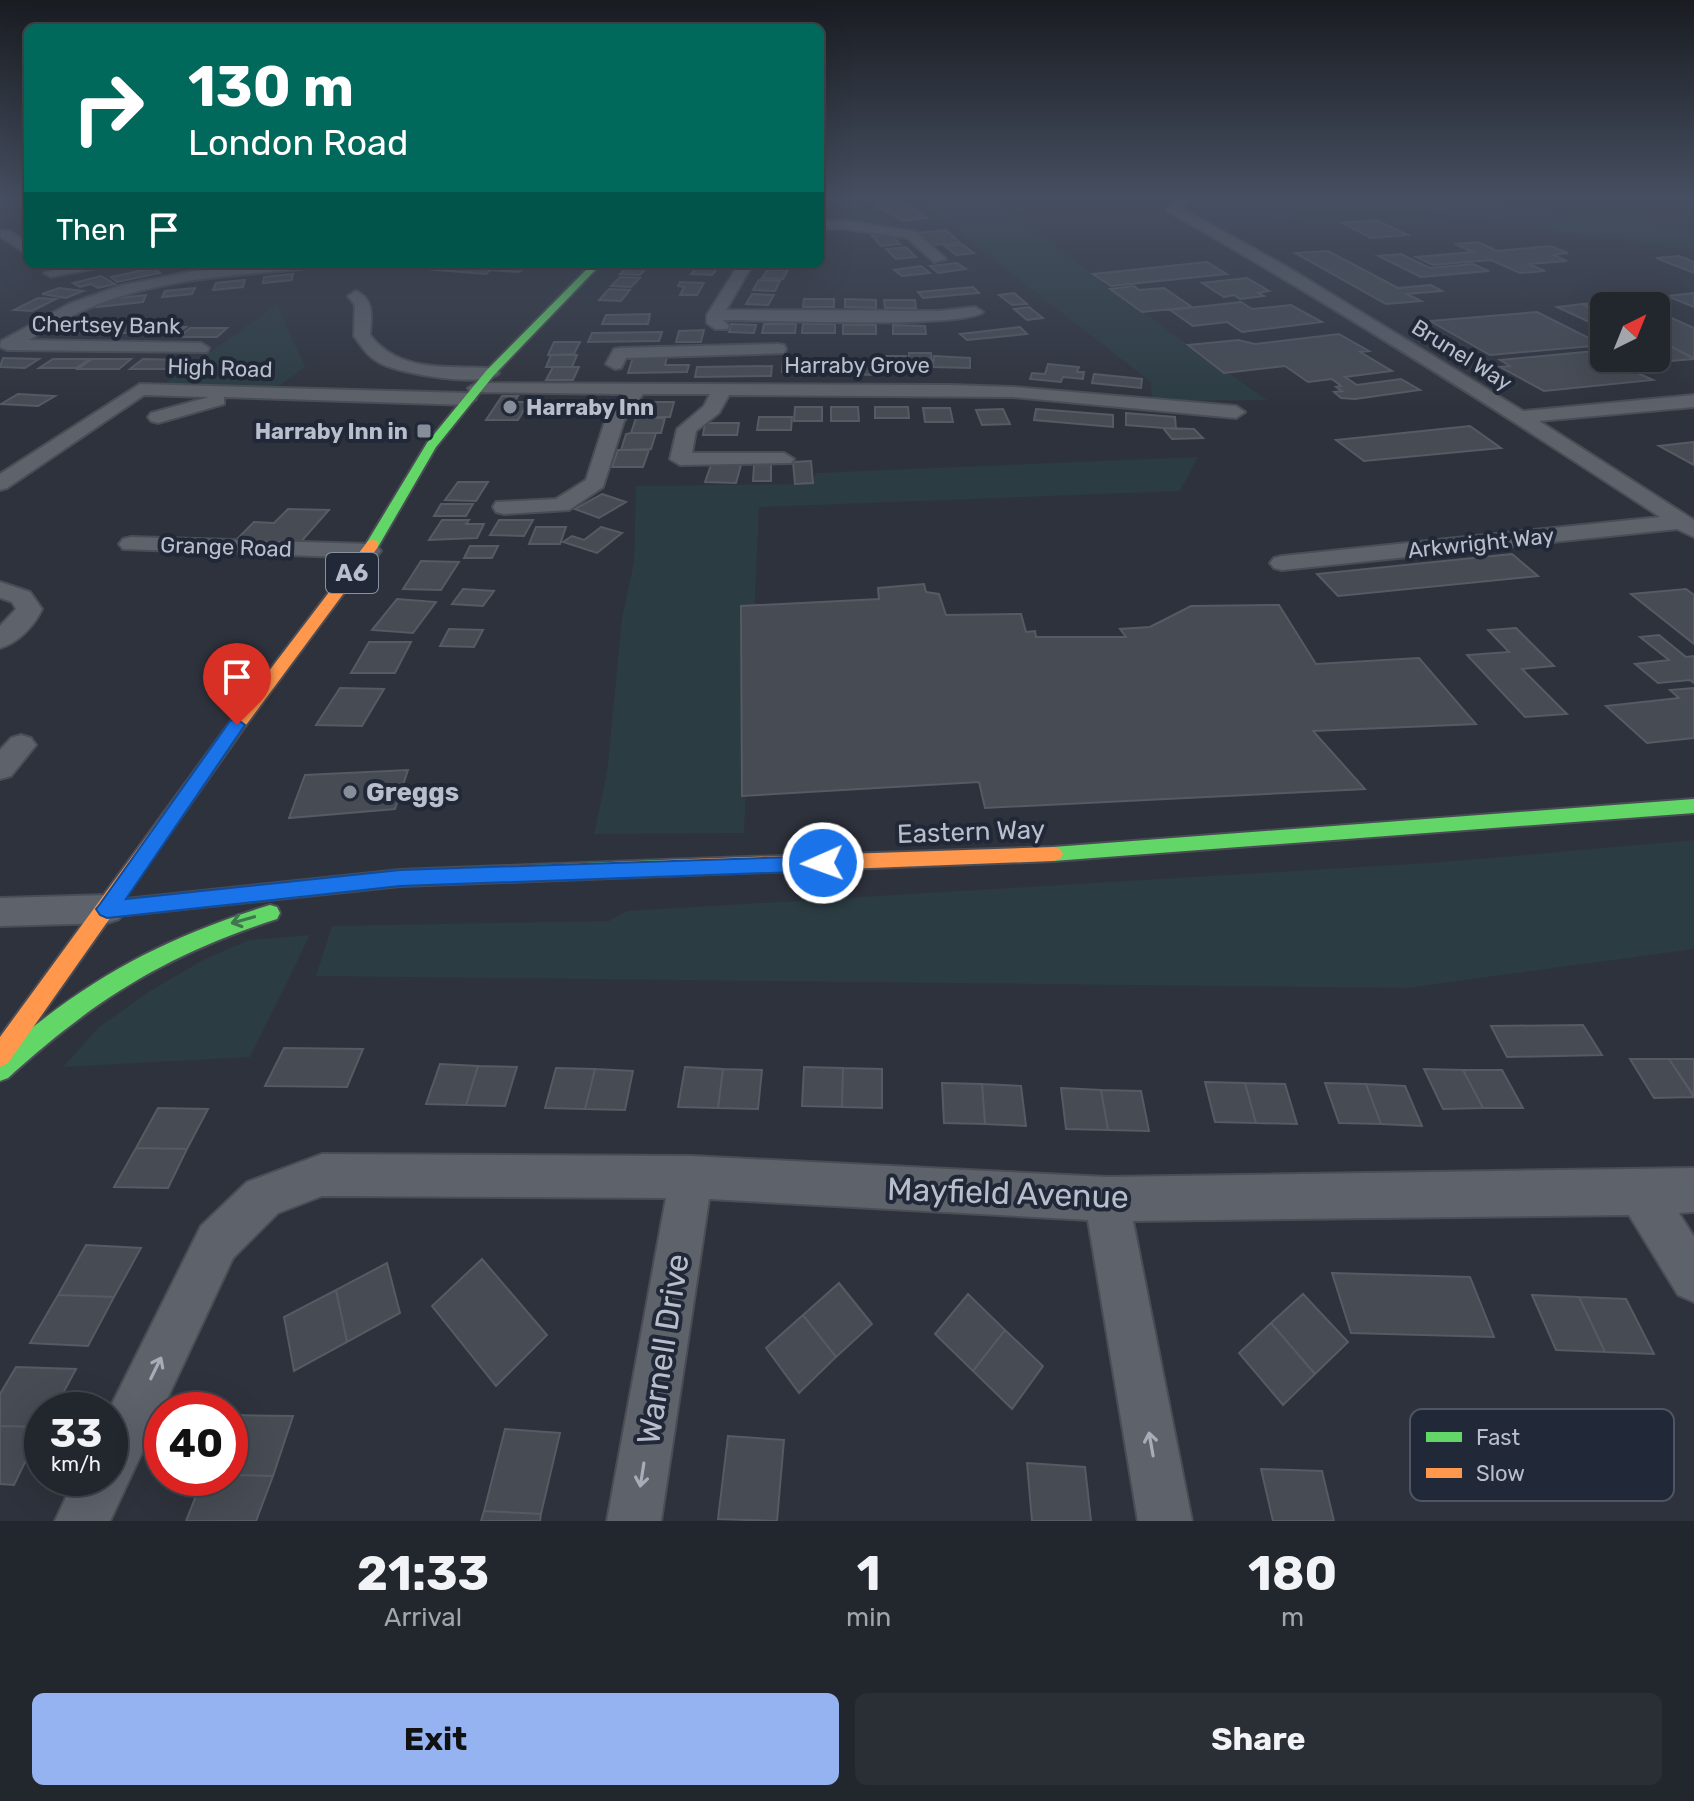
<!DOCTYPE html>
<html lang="en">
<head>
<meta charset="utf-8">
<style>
	body { margin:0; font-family:Rubik,sans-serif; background:#2a2e35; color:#f1f3f6; height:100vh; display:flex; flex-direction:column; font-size:30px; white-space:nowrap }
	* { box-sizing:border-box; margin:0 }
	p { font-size:26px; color:#a2a5aa }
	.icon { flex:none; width:44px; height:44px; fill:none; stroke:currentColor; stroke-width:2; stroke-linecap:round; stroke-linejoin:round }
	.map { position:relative; height:1521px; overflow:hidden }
	.panel { display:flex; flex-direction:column; background:#22262d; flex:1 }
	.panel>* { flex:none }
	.guide { position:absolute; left:24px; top:24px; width:800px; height:244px; border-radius:12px; box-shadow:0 8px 32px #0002,0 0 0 2px #3f4349; background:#00695c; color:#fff; overflow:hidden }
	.needle { width:52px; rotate:43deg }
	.controls { position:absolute; left:1590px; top:292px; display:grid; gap:16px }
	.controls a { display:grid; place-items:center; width:80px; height:80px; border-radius:12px; background:#22262d; box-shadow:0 8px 32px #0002,0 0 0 2px #3f4349; font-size:40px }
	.speed { position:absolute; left:24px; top:1392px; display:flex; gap:16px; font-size:40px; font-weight:700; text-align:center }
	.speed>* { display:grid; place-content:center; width:104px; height:104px; border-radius:50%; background:#22262d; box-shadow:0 8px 32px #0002,0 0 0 2px #3f4349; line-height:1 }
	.speed small { font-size:20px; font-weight:400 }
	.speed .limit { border:12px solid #d22; background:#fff; color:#111 }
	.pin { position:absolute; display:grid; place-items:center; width:68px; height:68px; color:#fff; margin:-82px -34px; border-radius:50% 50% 50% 0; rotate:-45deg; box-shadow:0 0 8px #0007 }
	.pin .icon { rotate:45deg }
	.me { position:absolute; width:88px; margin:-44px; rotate:268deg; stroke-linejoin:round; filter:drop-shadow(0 0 6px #0008) }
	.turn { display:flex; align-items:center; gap:28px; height:168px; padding:0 32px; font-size:36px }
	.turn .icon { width:104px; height:104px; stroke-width:2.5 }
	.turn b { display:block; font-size:56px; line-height:68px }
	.then { display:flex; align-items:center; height:76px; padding:0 32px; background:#0003; gap:16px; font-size:30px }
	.eta { display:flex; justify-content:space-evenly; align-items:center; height:136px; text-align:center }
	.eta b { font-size:48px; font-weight:700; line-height:56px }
	.action { display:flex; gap:16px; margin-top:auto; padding:16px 32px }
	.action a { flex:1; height:92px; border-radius:12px; background:#95b2f1; color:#111; font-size:32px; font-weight:700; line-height:92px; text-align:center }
	.action a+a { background:#2a2e35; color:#f1f3f6 }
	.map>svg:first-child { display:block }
	.green { fill:#2b3c42 }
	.building { fill:#474b53; stroke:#565a63; stroke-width:2 }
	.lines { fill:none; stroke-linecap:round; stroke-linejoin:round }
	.street-casing { stroke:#4a4d55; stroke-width:4 }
	.fast-casing { stroke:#4a4d55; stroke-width:4 }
	.slow-casing { stroke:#4a4d55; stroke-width:4 }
	.street { fill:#5e626a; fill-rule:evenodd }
	.fast { fill:#63d668; fill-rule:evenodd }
	.slow { fill:#ff974d; fill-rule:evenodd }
	.oneway { stroke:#3f764d }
	.oneway2 { stroke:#a7acb8 }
	.route { fill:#1a73e8; stroke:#114b97; stroke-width:2 }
	.poi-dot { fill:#888d9a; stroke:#212837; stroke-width:3 }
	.labels { text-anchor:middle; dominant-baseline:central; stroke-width:8; stroke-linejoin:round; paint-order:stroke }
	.far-street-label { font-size:22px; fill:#b9becc; stroke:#212837 }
	.far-poi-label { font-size:22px; font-weight:bold; fill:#b9becc; stroke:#212837; text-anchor:start }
	.shield { fill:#212837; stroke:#8b919f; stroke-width:2 }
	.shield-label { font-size:24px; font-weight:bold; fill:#b9becc }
	.poi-label { font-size:26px; font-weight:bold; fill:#b9becc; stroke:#212837; text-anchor:start }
	.street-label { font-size:26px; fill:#b9becc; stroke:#212837 }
	.near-street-label { font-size:32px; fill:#b9becc; stroke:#212837 }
	.key { fill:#212837; stroke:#4f5564; stroke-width:2 }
	.key-label { font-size:22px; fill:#b9becc }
</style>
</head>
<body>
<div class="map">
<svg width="1694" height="1521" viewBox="0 0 1694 1521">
	<rect width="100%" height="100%" fill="#2e323c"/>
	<path class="green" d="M915 199H992L1170 332 1267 400 1152 401 1151 382Z
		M1199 199H1468L1694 231V250L1395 209H1313L1298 213 1299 216 1290 222 1217 230 1193 217V205Z
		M277 305 305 367 277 387 163 385Z
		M1198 457 1180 491 759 507 744 833 594 834 607 773 622 619 634 562 636 486 809 484 816 473Z
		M1694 840V949L1406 988 316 976 332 926 609 921 627 911 1443 862Z
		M310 935 250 1057 63 1067 99 1027 150 991 205 959 249 940Z"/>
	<path class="building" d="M900 200 927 218 903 221 872 203Z
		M1376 220 1408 235 1371 238 1342 223Z
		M946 230 960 243 932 245 918 233Z
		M891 234 900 244 881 246 872 236Z
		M1478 242 1497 251 1550 246 1568 253 1553 255 1567 261 1528 264 1545 271 1520 273 1491 260 1433 265 1416 257 1473 252 1455 244Z
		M963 245 974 253 956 255 945 246Z
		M906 247 916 257 896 259 886 249Z
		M1328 251 1398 288 1431 285 1442 291 1407 294 1421 301 1386 304 1295 253Z
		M1401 254 1430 268 1473 264 1489 271 1421 277 1378 256Z
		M1679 256 1694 262V273L1656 258Z
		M1207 262 1227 274 1111 286 1093 274Z
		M957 263 966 269 938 273 930 266Z
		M420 264H530L519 272 490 270 486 274 413 268Z
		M629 265 648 266 640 275 620 274Z
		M699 265 719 266 712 275 691 274Z
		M921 266 930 273 902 276 894 270Z
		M153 268 160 273 117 282 111 277Z
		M768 269 788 270 783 279 762 278Z
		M293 274 292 280 263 283 264 277Z
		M101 276 115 284 98 288 91 284 80 287 73 283Z
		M620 277 640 278 631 287 611 286Z
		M1247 278 1269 291 1258 293 1264 296 1240 299 1234 295 1224 297 1202 283Z
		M245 280 243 287 213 290 216 283Z
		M759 280 780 281 775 291 753 290Z
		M680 282 704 283 697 295H680L684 287 678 286Z
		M1134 286 1139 290 1164 288 1192 307 1142 312 1110 289Z
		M973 287 979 293 923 298 918 292Z
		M59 288 83 291 66 298 42 294Z
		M195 288 192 294 162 297 165 291Z
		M609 289 630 290 621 301 599 300Z
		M1014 293 1027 304 1012 305 999 295Z
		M1694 293V307L1667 296Z
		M752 294 774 295 768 305 746 304Z
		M146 295 143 302 97 307 101 300Z
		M38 298 56 299 32 311 14 310Z
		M804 299H834V307H803Z
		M845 299 876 300V308L845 307Z
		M884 300H915L916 308H885Z
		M1630 300 1644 306H1604V315L1582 304Z
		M1241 302 1252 309 1291 305 1322 322 1242 332 1227 322 1193 326 1170 310Z
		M1582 304 1604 315V329L1557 307Z
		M1029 307 1043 318 1027 320 1014 309Z
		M1656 311 1694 328V358L1656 339Z
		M1537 312 1603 345 1490 355 1430 321Z
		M650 314 648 324H602L606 315Z
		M65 324H102L90 333 52 332Z
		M731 324 756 325 754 333 729 332Z
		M764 324H796L795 333H762Z
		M803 324H835V333H802Z
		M106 325H144L132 333H94Z
		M843 325H876V334H843Z
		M893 325 925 326 926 334H893Z
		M149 327H186L175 335H137Z
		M1020 327 1027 334 967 340 960 334Z
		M190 328H227L217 337H179Z
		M704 330 701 342H676L679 331Z
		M662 332 659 341 588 342 592 333Z
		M1339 334 1369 351 1360 352 1392 371 1345 377 1357 385 1401 379 1420 390 1355 399 1341 398 1334 392 1342 391 1336 387 1341 386 1332 379 1308 382 1285 366 1224 373 1188 345 1238 340 1255 344Z
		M554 342H580L574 354 548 355Z
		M1665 343 1694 359 1622 365 1609 358H1656V344Z
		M1595 351 1604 358 1653 380 1544 391 1500 367 1510 366 1500 360Z
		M909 353H931L932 365H909Z
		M551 355H577L572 367H546Z
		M667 356 665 365H689L687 372 628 373 633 357Z
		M884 356H906L907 368H884Z
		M934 356 970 358V368L933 367Z
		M3 358 39 359 25 368 0 367Z
		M53 359H89L76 368H39Z
		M92 359H131L119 369H78Z
		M143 359 184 360 172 369H130Z
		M783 359H809V372H782Z
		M817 359 844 360 840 373 814 372Z
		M861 360H877L875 375 849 374 851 364H861Z
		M1048 364 1079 367 1077 372H1084L1083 379 1063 377 1061 382 1030 379 1032 373 1045 374Z
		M772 366 771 376 695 377 697 367Z
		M553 367H579L573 380H546Z
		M1094 374 1142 379 1141 388 1092 383Z
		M18 394 55 396 38 406 1 404Z
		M502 396H518L514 402H529L518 420H486Z
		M529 402 604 405 597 416 522 412Z
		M646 402H674L670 417H642Z
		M795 407H822V421H794Z
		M831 407H858L859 421H831Z
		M875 407H908L909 418H875Z
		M923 408H950L953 422H925Z
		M1003 409 1010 424 982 425 976 410Z
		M1036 409 1113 415V427L1034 420Z
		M1126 413 1175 417 1176 429 1126 425Z
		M759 417H792L791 430H757Z
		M636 418H665L661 433H631Z
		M705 423H739L737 435H703Z
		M1470 426 1501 448 1364 461 1336 440Z
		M1163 428 1194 429 1203 438 1172 439Z
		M631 433H656L651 449 621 450 626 434Z
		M1694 442V465L1659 446Z
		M618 450H649L643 467H612Z
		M811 461 813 483 795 484 793 462Z
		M771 464V481H753L754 465Z
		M711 465H741L736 483 705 482Z
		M458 482H488L476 501 445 500Z
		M602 494 626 502 599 518 575 509Z
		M441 504H473L466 516H434Z
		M288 509 329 510 299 544 235 541 254 522 274 523Z
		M442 520H469L466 524H484L477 538 429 540Z
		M499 520H533L524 536 490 535Z
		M536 527H566L560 544H529Z
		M601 527 622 533 597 553 563 542 572 536 584 540Z
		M470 546H498L492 558H464Z
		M1512 554 1538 576 1338 596 1317 574Z
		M421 561 459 562 441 590 403 589Z
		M924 584 926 592 939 594 946 615 1021 614 1026 632 1035 631 1036 637H1126L1120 629 1150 627 1191 606 1279 605 1316 664 1419 658 1476 724 1313 731 1365 789 985 808 979 782 742 796 741 606 879 599 878 588Z
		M463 589 494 591 483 606 452 604Z
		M1686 589 1694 595V644L1631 594Z
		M397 599 436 602 413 633 372 630Z
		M1516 628 1554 666 1522 669 1567 714 1525 717 1467 655 1509 652 1488 630Z
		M449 629 483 630 474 647 440 646Z
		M1659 635 1686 657 1694 656V683L1690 680 1658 683 1635 664 1669 660 1640 637Z
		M369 642H411L395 673H351Z
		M340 688 384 689 362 726 316 725Z
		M1694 688V738L1647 743 1606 706 1679 698 1670 690Z
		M408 770 395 809 289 818 305 775Z
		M1583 1025 1602 1055 1507 1057 1491 1026Z
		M284 1048 363 1049 347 1087 265 1086Z
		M1630 1059H1669L1694 1097 1654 1098Z
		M1669 1059H1694V1096Z
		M440 1064 478 1066 466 1105 426 1104Z
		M478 1066 517 1067 505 1106 466 1105Z
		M685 1067 723 1069 718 1108 678 1107Z
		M804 1067 843 1068 842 1107 802 1106Z
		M556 1068 595 1069 585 1109 545 1108Z
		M843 1068 882 1069V1108L842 1107Z
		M595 1069 633 1071 625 1110 585 1109Z
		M723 1069 762 1070 758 1109 718 1108Z
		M1424 1069 1463 1070 1483 1108 1443 1109Z
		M1463 1070H1502L1523 1108H1483Z
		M1205 1082 1245 1083 1256 1123 1215 1122Z
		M942 1083 982 1084 985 1124 944 1123Z
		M1245 1083 1285 1084 1297 1124 1256 1123Z
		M1325 1083 1366 1084 1381 1124 1339 1123Z
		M982 1084 1021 1086 1026 1126 985 1124Z
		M1366 1084 1405 1086 1422 1126 1381 1124Z
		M1061 1088 1101 1090 1108 1130 1066 1129Z
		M1101 1090 1141 1091 1149 1131 1108 1130Z
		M158 1108 208 1109 187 1149 136 1148Z
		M136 1148 187 1149 168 1188 114 1187Z
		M86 1245 141 1248 114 1297 58 1295Z
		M482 1259 547 1335 496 1386 432 1306Z
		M387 1263 400 1313 347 1342 336 1290Z
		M1332 1273 1470 1277 1494 1337 1351 1333Z
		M839 1283 872 1324 836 1357 803 1315Z
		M336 1290 347 1342 294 1371 284 1317Z
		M968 1294 1005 1330 973 1371 935 1334Z
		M1303 1294 1348 1342 1315 1374 1271 1323Z
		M58 1295 114 1297 88 1346 30 1343Z
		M1532 1295 1579 1297 1605 1352 1556 1350Z
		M1579 1297 1626 1299 1654 1354 1605 1352Z
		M803 1315 836 1357 799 1393 766 1348Z
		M1271 1323 1315 1374 1283 1405 1239 1353Z
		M1005 1330 1043 1366 1012 1409 973 1371Z
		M16 1367 76 1369 54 1410H42V1427L0 1426V1394Z
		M230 1415 293 1416 273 1476 230 1475Z
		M0 1426 42 1427 14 1485 0 1484Z
		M505 1429 560 1433 541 1514 484 1511Z
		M728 1436 784 1440 777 1521 718 1519Z
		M1027 1463 1085 1467 1091 1521H1032Z
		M1261 1469 1322 1471 1334 1521H1273Z
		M230 1475 273 1476 256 1521H186L203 1478H230Z
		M484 1511 541 1514 540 1521H481Z"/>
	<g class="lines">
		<defs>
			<path id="street" d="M1177 199H1190L1181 208 1287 267 1523 411 1694 395V407L1539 421 1694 520V537L1677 529 1282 570 1274 568 1270 563 1274 558 1282 556 1660 517C1499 411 1336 307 1169 212L1167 209Z
				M820 221H846L916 232 946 259 934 262 907 238 846 229H820Z
				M1 231H11L28 244V255L1 237Z
				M75 264H104L102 267 51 277 44 273Z
				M266 264H317L310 268C202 279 123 279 29 340L201 343 209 348 207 352 7 350 0 347 1 341 69 304 123 285 189 272Z
				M739 264H753L726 310 939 311 975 307 983 312C963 329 762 320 723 320L729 326 727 329H715L707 323V315Z
				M356 291C375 299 371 318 370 335 399 373 447 366 490 368L499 373C483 388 400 374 380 363 368 357 362 347 354 336L355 305 348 296Z
				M778 344 784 345 786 349 784 353 626 358 621 368 615 369 606 364 614 349 620 348Z
				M477 383 950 385 1013 387 1236 406 1245 412 1236 418 1013 397 729 395 719 413 696 431 692 453H784L794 459 791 463 680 465 670 459 677 429 704 406 710 394H643L624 421 603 487 569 510 504 514 496 512 493 507 496 502 556 499 586 480 605 421 623 394 471 392 468 388Z
				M140 384 467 393 476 399 467 405 224 397V404L158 423 151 421 148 417 151 413 209 397 144 395 7 488 0 490V474Z
				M131 537 369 544 377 546 381 551 377 556 369 558 123 549 119 544 123 539Z
				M0 582 30 592 42 609C35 625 18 643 0 648V626L16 609 12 602 0 598Z
				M21 735 31 738 36 745 11 776 0 779V750L11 738Z
				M107 895 119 899 124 909 119 919 107 923 0 926V898Z
				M322 1154 691 1156 1107 1177 1694 1168V1212L1679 1213 1694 1237V1302L1678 1295 1629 1215 1133 1221 1192 1521H1138L1088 1220 709 1199 661 1521H607L666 1198 322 1196 278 1213 233 1258 110 1521H55L75 1478H110L109 1410 201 1226 247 1182Z"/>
			<path id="fast" d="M592 264H601L494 375 436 447 378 547H368L366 544 427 443 486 371Z
				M1694 799V813L1053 861 1046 859 1043 854 1046 849 1053 847Z
				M662 860 669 863 672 868 669 873 662 876 400 886 107 917 100 915 97 909 100 903 107 901 400 870Z
				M270 905 277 907 280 913 277 919C166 955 95 999 8 1078L0 1081V1055C86 979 161 939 270 905Z"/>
			<path id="slow" d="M373 540 378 541V547L243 729 8 1063 0 1067V1037L231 721 368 541Z
				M1053 847 1060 849 1063 854 1060 859 1053 861 662 876 655 873 652 868 655 863 662 860Z"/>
		</defs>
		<use href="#street" class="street-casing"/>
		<use href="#fast" class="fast-casing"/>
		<use href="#slow" class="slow-casing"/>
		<use href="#street" class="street"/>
		<use href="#fast" class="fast"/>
		<use href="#slow" class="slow"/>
	</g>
	<defs><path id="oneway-shaft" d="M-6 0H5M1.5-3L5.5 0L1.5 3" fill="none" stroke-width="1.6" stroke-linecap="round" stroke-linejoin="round" transform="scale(2)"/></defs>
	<use class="oneway" href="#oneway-shaft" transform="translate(243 920) rotate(164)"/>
	<g class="oneway2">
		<use href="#oneway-shaft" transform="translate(156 1368) rotate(-64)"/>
		<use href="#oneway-shaft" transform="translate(1151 1444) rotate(-100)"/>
		<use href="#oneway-shaft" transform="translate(642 1475) rotate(99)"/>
	</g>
	<linearGradient id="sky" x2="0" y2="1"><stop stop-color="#191c21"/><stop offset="0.48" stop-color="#464f61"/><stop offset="1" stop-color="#464f61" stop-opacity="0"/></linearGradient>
	<rect width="1694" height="412" fill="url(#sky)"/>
	<path class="route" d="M237 719 245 725 126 899 400 870 823 856 830 858 833 863 830 869 823 871 400 886 107 918 100 915 96 909 100 904 230 721Z"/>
	<g class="poi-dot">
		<circle cx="510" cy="407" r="8"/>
		<rect x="416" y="423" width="16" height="16" rx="4"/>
		<circle cx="350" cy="792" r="8"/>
	</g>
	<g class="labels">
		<g class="far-street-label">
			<text transform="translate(106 325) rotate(1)">Chertsey Bank</text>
			<text transform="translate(1462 355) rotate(32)">Brunel Way</text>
			<text x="857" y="365">Harraby Grove</text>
			<text transform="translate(220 368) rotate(2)">High Road</text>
			<text transform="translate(1481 543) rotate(-6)">Arkwright Way</text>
			<text transform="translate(226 547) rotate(2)">Grange Road</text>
		</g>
		<g class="far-poi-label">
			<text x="526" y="407">Harraby Inn</text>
			<text x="408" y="431" text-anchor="end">Harraby Inn in</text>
		</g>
		<rect class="shield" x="326" y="553" width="52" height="40" rx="6"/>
		<g class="shield-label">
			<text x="352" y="573">A6</text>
		</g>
		<g class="poi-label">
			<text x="366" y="792">Greggs</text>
		</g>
		<g class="street-label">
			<text transform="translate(971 832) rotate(-2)">Eastern Way</text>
		</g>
		<g class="near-street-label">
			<text transform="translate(1008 1193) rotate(2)">Mayfield Avenue</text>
			<text transform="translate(663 1349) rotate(-81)">Warnell Drive</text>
		</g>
	</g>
	<rect x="1410" y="1409" width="264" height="92" rx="12" class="key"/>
	<rect x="1426" y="1432" width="36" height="10" fill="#63d668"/>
	<rect x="1426" y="1468" width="36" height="10" fill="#ff974d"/>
	<g class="key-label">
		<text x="1476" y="1445">Fast</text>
		<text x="1476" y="1481">Slow</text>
	</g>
</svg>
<div class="controls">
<a><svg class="needle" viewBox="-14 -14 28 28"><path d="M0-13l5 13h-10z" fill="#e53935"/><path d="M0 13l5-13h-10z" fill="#a2a5aa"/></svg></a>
</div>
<div class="speed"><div>33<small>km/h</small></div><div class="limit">40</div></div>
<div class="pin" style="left:237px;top:725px;background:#d93025"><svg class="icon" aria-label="arrive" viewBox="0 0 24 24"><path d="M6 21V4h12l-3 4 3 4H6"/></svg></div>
<svg class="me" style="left:823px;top:863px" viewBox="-20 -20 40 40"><circle r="17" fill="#1a73e8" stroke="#fff" stroke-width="3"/><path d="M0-11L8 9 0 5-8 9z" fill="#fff"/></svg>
<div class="guide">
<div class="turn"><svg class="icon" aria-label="right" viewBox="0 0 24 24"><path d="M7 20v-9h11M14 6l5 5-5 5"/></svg><div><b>130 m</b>London Road</div></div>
<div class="then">Then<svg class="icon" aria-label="arrive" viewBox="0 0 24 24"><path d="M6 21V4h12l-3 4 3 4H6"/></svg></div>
</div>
</div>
<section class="panel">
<div class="eta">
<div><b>21:33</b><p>Arrival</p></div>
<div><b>1</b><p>min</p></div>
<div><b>180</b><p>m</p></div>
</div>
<div class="action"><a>Exit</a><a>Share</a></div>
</section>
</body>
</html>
